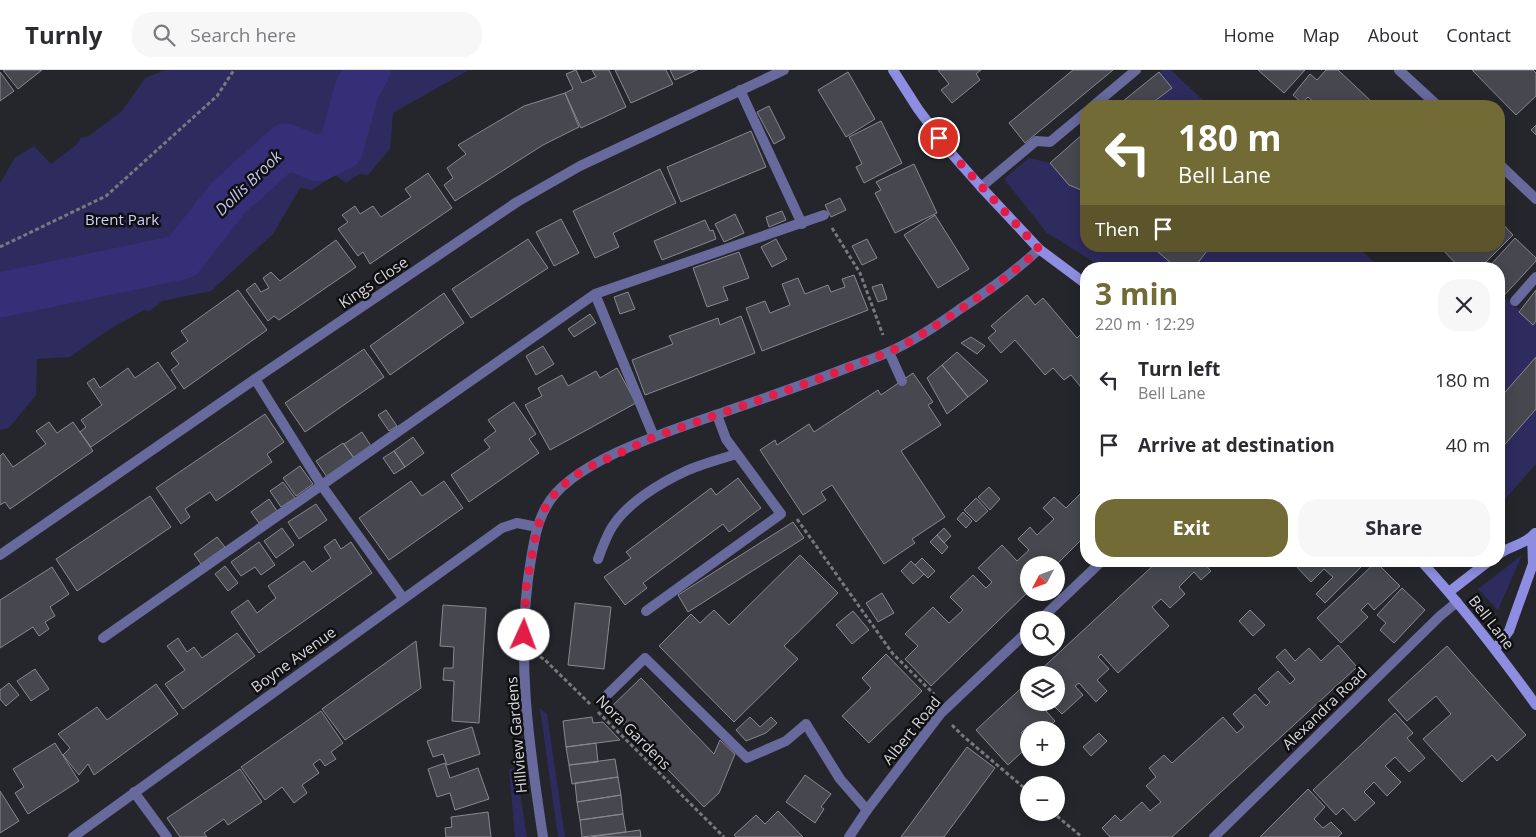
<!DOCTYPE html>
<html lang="en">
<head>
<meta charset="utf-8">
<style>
	body { margin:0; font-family:"Open Sans",sans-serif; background:#f7f7f7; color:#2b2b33; height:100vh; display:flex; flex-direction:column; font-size:19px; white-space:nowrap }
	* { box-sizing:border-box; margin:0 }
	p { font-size:16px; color:#7c7c81 }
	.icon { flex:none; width:28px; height:28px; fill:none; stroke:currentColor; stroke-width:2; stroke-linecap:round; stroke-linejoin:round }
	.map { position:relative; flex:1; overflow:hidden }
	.panel { position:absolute; left:1080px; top:192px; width:425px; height:305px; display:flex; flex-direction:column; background:#fff; border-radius:20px; box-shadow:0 2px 12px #0003 }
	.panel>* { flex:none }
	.hud { position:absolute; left:1080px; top:30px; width:425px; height:152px; border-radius:20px; box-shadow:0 2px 12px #0003; background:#736b36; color:#fff; overflow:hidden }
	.needle { width:32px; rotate:229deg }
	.tools { position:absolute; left:1020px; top:486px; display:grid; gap:10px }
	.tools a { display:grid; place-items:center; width:45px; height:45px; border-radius:50%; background:#fff; box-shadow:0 2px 12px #0003; font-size:25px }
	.pin { position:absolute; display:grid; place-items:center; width:42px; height:42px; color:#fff; margin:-21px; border:2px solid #fff; border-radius:50%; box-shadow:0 1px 5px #0007 }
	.me { position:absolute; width:55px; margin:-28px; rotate:2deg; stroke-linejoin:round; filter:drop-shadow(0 0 4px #0008) }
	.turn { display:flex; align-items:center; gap:18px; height:105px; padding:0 15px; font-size:22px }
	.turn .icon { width:65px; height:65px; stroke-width:2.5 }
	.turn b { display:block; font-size:35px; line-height:42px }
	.then { display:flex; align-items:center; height:48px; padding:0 15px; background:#0003; gap:10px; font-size:19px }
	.round { display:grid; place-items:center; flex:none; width:52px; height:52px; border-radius:20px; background:#f7f7f7 }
	.head { display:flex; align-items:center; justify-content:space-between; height:85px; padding:0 15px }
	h1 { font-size:30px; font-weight:700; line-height:38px; color:#736b36 }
	.action { display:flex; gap:10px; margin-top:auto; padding:10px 15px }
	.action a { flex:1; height:58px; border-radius:20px; background:#736b36; color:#fff; font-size:20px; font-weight:700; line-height:58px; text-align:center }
	.action a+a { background:#f7f7f7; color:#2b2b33 }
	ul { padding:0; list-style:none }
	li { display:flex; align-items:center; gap:15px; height:65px; padding:0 15px }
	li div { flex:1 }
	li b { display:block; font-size:19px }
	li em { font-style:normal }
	header { display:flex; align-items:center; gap:30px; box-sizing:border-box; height:70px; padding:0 25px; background:#fff; border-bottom:1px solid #e1e1e2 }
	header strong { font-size:24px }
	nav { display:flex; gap:28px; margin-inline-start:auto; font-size:18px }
	.search { width:350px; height:45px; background:#f7f7f7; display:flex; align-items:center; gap:12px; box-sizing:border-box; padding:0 18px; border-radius:20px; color:#7c7c81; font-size:19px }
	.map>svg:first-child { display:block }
	.green { fill:#2e2b5e }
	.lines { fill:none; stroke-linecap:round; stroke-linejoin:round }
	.river { stroke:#352f77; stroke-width:45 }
	.building { fill:#47484f; stroke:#888891 }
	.path { stroke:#78787e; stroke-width:3; stroke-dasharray:4 2.5; stroke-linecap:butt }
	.lane { stroke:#68699d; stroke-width:10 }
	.street { stroke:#68699d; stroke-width:10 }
	.secondary { stroke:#8d8ee1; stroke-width:10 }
	.route { stroke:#e11d48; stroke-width:9; stroke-dasharray:0 16.2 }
	.labels { text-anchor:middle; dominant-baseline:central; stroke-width:5; stroke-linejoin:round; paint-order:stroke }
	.park-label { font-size:15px; fill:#cccffa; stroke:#0f0f12 }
	.street-label { font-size:15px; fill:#d7d7dc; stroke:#0f0f12 }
	.water-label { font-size:16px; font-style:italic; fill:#c0c3ed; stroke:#0f0f12 }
</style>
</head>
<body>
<header>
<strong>Turnly</strong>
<div class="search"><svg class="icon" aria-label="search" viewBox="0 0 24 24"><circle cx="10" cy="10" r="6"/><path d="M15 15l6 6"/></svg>Search here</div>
<nav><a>Home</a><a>Map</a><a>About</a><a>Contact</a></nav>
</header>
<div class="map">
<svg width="1536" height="767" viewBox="0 0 1536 767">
	<rect width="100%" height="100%" fill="#25262c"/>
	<path class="green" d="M165 0H469L393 43 390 79 368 105 359 104 346 113 335 105 312 120 300 118 273 164 211 221 162 231 150 241 144 240 110 259 70 287 37 289 36 325 9 358 0 360V113L15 88 34 76 51 94 76 75 81 68 89 66 122 41 145 8Z
		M1162 0H1171L1209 36H1117Z
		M1086 61V176H1357L1381 199H1103L1088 188 1047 163 1004 109 1029 88 1050 93Z
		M1536 221V394L1499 436V236L1507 228 1520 241Z
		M1522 485 1498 540 1478 519Z
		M540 638 547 644 565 767H558Z
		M516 698 527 767H515L509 699Z"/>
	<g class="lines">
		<path class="river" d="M0 225 182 187 228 128 286 76 318 89 341 78 357 19 368 0"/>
	</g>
	<path class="building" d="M3 0H42L18 19Z
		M576 0 582 13 596 7 592 0H609L626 37 581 58 565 23 573 19 566 4Z
		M615 0H666L673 14 631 33Z
		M670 0H697L675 10Z
		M938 0H981L976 4 980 10 952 33 941 20 949 14Z
		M1073 0H1113L1025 73 1009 53Z
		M1258 0H1305L1284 23Z
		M1326 0H1338L1373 33 1369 36H1318L1308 27 1302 33 1293 25 1310 4 1317 10Z
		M1472 0H1533L1536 3V26L1516 45Z
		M0 2 14 21 0 31Z
		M848 2 875 49 846 67 818 20Z
		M1159 2 1172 18 1148 36H1117Z
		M565 23 579 57 543 75 455 131 444 115 453 108 447 98 466 84 458 75 524 36Z
		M769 36 785 68 774 74 757 42Z
		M881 51 902 93 864 113 856 97 862 94 849 67Z
		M1536 55V65L1531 60Z
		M751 61 766 97 681 132 667 97Z
		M1084 63 1086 65V122L1069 115 1050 93Z
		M914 94 937 143 895 163 875 123 881 120 876 112Z
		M660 99 676 133 613 163 619 177 595 188 573 141Z
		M428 103 452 138 370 194 363 182 358 186 338 159 348 152 342 145 355 136 360 144 373 136 381 147 411 127 405 119Z
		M840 128 846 140 831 147 825 135Z
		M782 141 786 150 769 157 766 147Z
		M735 144 744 163 724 172 715 154Z
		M935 145 969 199 938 218 904 165Z
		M561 149 579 183 554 196 536 162Z
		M705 150 710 161 713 160 716 169 662 190 654 171Z
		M1499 150 1513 165 1479 199H1461L1439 176H1499Z
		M1515 168 1536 188V191L1499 231V199H1487Z
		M528 169 548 198 471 248 452 219Z
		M776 169 787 189 772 197 761 177Z
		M867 169 877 188 862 195 852 176Z
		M336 170 356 197 279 250 274 246 268 251 246 220 255 213 261 222 269 218 263 208 271 202 280 211Z
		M1151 176H1209L1210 177 1193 199H1178Z
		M739 182 749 208 723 217 728 230 707 237 693 198Z
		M1227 193 1235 199H1222Z
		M854 205 868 240 762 281 746 238 765 231 770 243 790 235 782 214 798 208 805 224 828 215 831 222 845 217 842 209Z
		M882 214 887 229 878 232 872 217Z
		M238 220 267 260 184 319 171 300 179 294 171 283 188 271 181 261Z
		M1536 220V251L1533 255 1519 242Z
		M628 222 635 239 620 244 614 227Z
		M444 223 464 253 390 305 370 276Z
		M1027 225 1035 235 1043 228 1077 268 1081 264 1086 271V319L1084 321 1071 305 1064 310 1053 298 1045 305 1015 270 1001 283 988 268 996 261 991 256Z
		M590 244 596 253 574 267 568 259Z
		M741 246 755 283 645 325 632 290 673 274 669 266 718 248 720 255Z
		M971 267 985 276 977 284 961 273Z
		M543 276 554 294 536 305 526 286Z
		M364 279 384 307 305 362 285 333Z
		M957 282 988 311 968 327 942 295Z
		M1536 287V339L1499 381V329Z
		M158 292 176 318 91 377 80 362 86 357 81 350 102 335 87 313 94 308 100 318 128 298 135 308Z
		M942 295 968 327 947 344 927 308Z
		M617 298 636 333 550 380 525 335 542 326 538 318 562 305 568 316 596 301 600 308Z
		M913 303 933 332 928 335 941 355 901 381 945 447 912 469 915 473 884 494 832 415 821 422 826 430 803 445 760 380 775 370 777 375 809 354 814 362 878 320 881 325Z
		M514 332 536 364 529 369 539 383 469 432 451 405 490 378 484 370 496 361 488 350Z
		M386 340 397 356 389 361 378 345Z
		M265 344 284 372 267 384 272 392 216 431 210 422 185 439 190 447 181 454 156 418Z
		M49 352 57 363 73 352 93 381 10 439 5 432 0 435V386L3 383 13 397 46 374 36 361Z
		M362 362 371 376 354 388 344 374Z
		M413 367 424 383 405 397 394 381Z
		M343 373 354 388 327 407 316 391Z
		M394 381 405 397 394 404 383 388Z
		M300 396 313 414 296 426 283 408Z
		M738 408 761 438 729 462 723 454 643 513 647 518 625 535 604 507 631 488 626 482 711 418 716 425Z
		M411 411 422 426 444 411 463 438 389 490 359 448Z
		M283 412 295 428 281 437 270 421Z
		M989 417 1000 429 990 440 978 427Z
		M1086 418V465L1056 495H1029V521L931 616 905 589 918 576 905 564 933 537 949 553 963 540 950 527 973 505 986 518 992 512 978 498 1002 475 1017 491 1029 480 1018 469 1030 457 1037 465 1054 449 1043 438 1054 427 1066 438Z
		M150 426 171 457 77 521 56 489Z
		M976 428 988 441 976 452 964 440Z
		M269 429 277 441 259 453 251 442Z
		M316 434 327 450 299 469 288 452Z
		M963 442 972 451 966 458 957 449Z
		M793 452 804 468 688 542 678 525Z
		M282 458 294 475 276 488 264 471Z
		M944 458 951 466 944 473 937 465Z
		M937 465 948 477 942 484 930 472Z
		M217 467 225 477 201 494 194 484Z
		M335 469 341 479 351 472 372 503 259 583 231 542 248 530 257 543 276 528 268 516 304 491 312 502 331 488 324 477Z
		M259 472 275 495 261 505 255 497 241 506 231 492Z
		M800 485 838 523 784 576 798 589 734 652 659 576 691 544 700 553 714 540 729 555Z
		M922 488 935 501 928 508 915 495Z
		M911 491 924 504 913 514 901 501Z
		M1158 491H1202L1211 501 1201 510 1194 502 1179 517 1185 524 1170 538 1161 529 1152 537 1169 556 1118 603 1101 584 1098 587 1109 599 1097 610 1107 621 1096 632 1079 613 1075 616 1083 625 1062 644 1053 635 1046 641 1055 651 1046 660H1032L1028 656 1021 663 1029 671V688H1033L1030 691 1022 682 1008 695 976 660 1029 611V632H1056V605H1035Z
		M1299 491H1367L1325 533 1316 524 1333 507 1324 499 1311 512 1295 495Z
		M1376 492 1400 516 1374 540 1368 533 1361 540 1368 547 1341 573 1317 548Z
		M225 496 238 513 228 521 215 504Z
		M52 497 69 524 50 537 55 546 45 552 49 559 39 566 33 557 0 578V530Z
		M1402 518 1425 540 1394 573 1380 560 1386 553 1377 545Z
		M882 523 894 543 878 552 866 533Z
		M575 533 611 537 604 599 568 595Z
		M443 535 486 538 479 653 452 651 454 611 443 610 444 598H453L454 577 440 576Z
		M1250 540 1265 555 1253 566 1239 551Z
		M853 541 869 560 852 574 836 555Z
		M237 563 255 586 183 639 165 614 185 600 167 576 178 568 187 582 194 577 202 588Z
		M416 571 421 618 345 670 322 639Z
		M1338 575 1357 597 1172 767H1110L1102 758 1115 745 1121 751 1142 732 1150 741 1161 732 1146 716 1156 707 1149 698 1164 685 1172 693 1223 647 1237 663 1244 657 1233 644 1255 624 1266 636 1270 632 1258 619 1278 601 1290 614 1295 609 1276 587 1285 579 1295 591 1309 578 1321 591Z
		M1447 576 1526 665 1497 691 1492 685 1462 712 1423 669 1451 644 1436 626 1407 651 1388 630Z
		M886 584 922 621 869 673 842 646 871 618 862 608Z
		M35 599 49 619 31 631 17 611Z
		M641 608 714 684 720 670 735 684 719 723 704 737 609 639Z
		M9 613 19 625 6 636 0 629V620Z
		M156 614 178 644 94 705 88 694 79 705 63 685 70 678 58 664 97 637 107 650Z
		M321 641 343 673 331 682 336 689 325 696 320 689 313 694 319 703 302 715 307 723 294 733 282 717 265 730 241 697Z
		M1395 643 1413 663 1407 668 1425 688 1409 702 1395 687 1385 696 1401 712 1387 726 1374 712 1364 722 1375 733 1355 751 1343 738 1336 745 1313 720Z
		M592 647 593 653 603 652 620 670 566 677 563 651Z
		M750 647 760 657 771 647 777 653 766 663 746 671 736 660Z
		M472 657 480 684 447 695 443 684 433 687 427 671Z
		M1099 663 1107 671 1091 686 1083 677Z
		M55 673 79 711 28 744 15 723 24 717 13 699Z
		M596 673 598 692 569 695 566 677Z
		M967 677 995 698 944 767H901Z
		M615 689 618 707 572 714 569 695Z
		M445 693 450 708 478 698 489 729 455 740 450 723 437 727 428 699Z
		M240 699 262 732 228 755 224 749 204 763 207 767H180L167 748Z
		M805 705 831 724 821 737 824 739 815 753 786 732Z
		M618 707 621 725 577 732 575 713Z
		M1308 719 1325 737 1314 749 1323 758 1331 752 1342 763 1338 767H1260Z
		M0 721 19 751 0 763Z
		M621 725 623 744 580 750 577 732Z
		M778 741 803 767H736L734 765 756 745 765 754Z
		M488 742 491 767H446L445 758 452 757 451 747Z
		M623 744 626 762 582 767 580 750Z
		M640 760 641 767H591Z"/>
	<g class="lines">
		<path class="path" d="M832 158 860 203 883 265
			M0 177 106 126 217 26 234 0
			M797 449 893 584 934 624
			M540 587 544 589 590 634
			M598 642 724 767
			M952 655 963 666 1029 722
			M1052 742 1082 767"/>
		<path class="lane" d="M740 20 802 154
			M1093 36 1136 0
			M981 117 1036 71 1050 72 1086 42
			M595 224 654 367
			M1515 231 1536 207
			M889 282 902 311
			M255 309 322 416 403 528
			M598 489C602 478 606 467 612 457 627 433 660 413 686 401 702 394 720 389 737 384L726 369 717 345
			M646 541 781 444 737 384
			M103 568 595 224 824 145
			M606 626 645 588 747 688 786 671 806 654 840 709 867 740
			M134 722 167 767"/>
		<path class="street" d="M1399 0 1438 36
			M1499 94 1536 129
			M0 485 255 309 517 132 580 96 784 0
			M1040 550 1102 491
			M73 767 502 458 517 453 537 457
			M543 767C529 676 515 581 531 489 534 471 537 453 546 437 571 389 679 358 730 340 768 327 806 314 844 299 860 293 876 288 891 281 915 270 938 255 960 239 988 221 1015 202 1039 179
			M849 767 867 740 941 643 1029 560
			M1214 767 1440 546 1457 532"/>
		<path class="secondary" d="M893 0 918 39 950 82 981 117 1039 179 1086 214
			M1499 484C1509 476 1527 474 1535 463
			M1421 491C1463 537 1500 585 1536 635
			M1449 522 1489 491
			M1495 579 1509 561 1533 494 1532 467"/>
	</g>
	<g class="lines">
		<path class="route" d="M524 565 526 518 537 458 546 436 559 418 583 400 654 367 816 310 889 282 909 272 943 251 995 216 1024 193 1039 179 950 82 939 68"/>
	</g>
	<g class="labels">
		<g class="park-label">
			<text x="122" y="149">Brent Park</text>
		</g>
		<g class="street-label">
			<text transform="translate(373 212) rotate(-34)">Kings Close</text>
			<text transform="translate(1492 552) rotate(52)">Bell Lane</text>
			<text transform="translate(293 589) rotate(-36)">Boyne Avenue</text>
			<text transform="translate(1324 638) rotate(-44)">Alexandra Road</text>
			<text transform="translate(911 660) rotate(-51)">Albert Road</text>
			<text transform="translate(634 662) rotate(45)">Nora Gardens</text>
			<text transform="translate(516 665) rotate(-95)">Hillview Gardens</text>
		</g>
		<g class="water-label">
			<text transform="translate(248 113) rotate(-44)">Dollis Brook</text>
		</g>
	</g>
</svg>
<div class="tools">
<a><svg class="needle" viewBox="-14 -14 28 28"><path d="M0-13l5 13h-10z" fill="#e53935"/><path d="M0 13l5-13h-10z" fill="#7c7c81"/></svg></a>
<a><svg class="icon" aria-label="search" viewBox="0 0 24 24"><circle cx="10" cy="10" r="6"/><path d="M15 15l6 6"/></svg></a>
<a><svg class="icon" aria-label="layers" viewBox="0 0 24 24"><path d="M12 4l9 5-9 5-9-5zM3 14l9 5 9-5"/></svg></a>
<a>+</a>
<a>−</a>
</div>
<div class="pin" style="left:939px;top:68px;background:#d93025"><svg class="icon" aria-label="arrive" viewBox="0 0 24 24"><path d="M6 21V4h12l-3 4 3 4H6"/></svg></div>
<svg class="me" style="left:524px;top:565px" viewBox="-20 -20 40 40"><circle r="19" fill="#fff"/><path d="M0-13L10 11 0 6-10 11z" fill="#e11d48"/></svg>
<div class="hud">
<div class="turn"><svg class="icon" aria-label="left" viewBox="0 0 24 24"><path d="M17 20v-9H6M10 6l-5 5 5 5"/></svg><div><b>180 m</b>Bell Lane</div></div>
<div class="then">Then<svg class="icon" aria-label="arrive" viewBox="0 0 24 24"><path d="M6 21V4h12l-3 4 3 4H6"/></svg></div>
</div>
<section class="panel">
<div class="head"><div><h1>3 min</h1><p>220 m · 12:29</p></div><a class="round"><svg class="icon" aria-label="close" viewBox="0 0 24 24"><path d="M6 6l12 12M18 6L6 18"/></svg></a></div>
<ul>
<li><svg class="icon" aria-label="left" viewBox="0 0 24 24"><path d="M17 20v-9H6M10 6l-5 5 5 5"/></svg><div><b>Turn left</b><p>Bell Lane</p></div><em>180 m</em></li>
<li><svg class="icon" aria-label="arrive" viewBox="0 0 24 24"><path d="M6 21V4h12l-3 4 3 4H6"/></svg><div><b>Arrive at destination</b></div><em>40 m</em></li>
</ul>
<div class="action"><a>Exit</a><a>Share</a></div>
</section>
</div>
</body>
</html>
